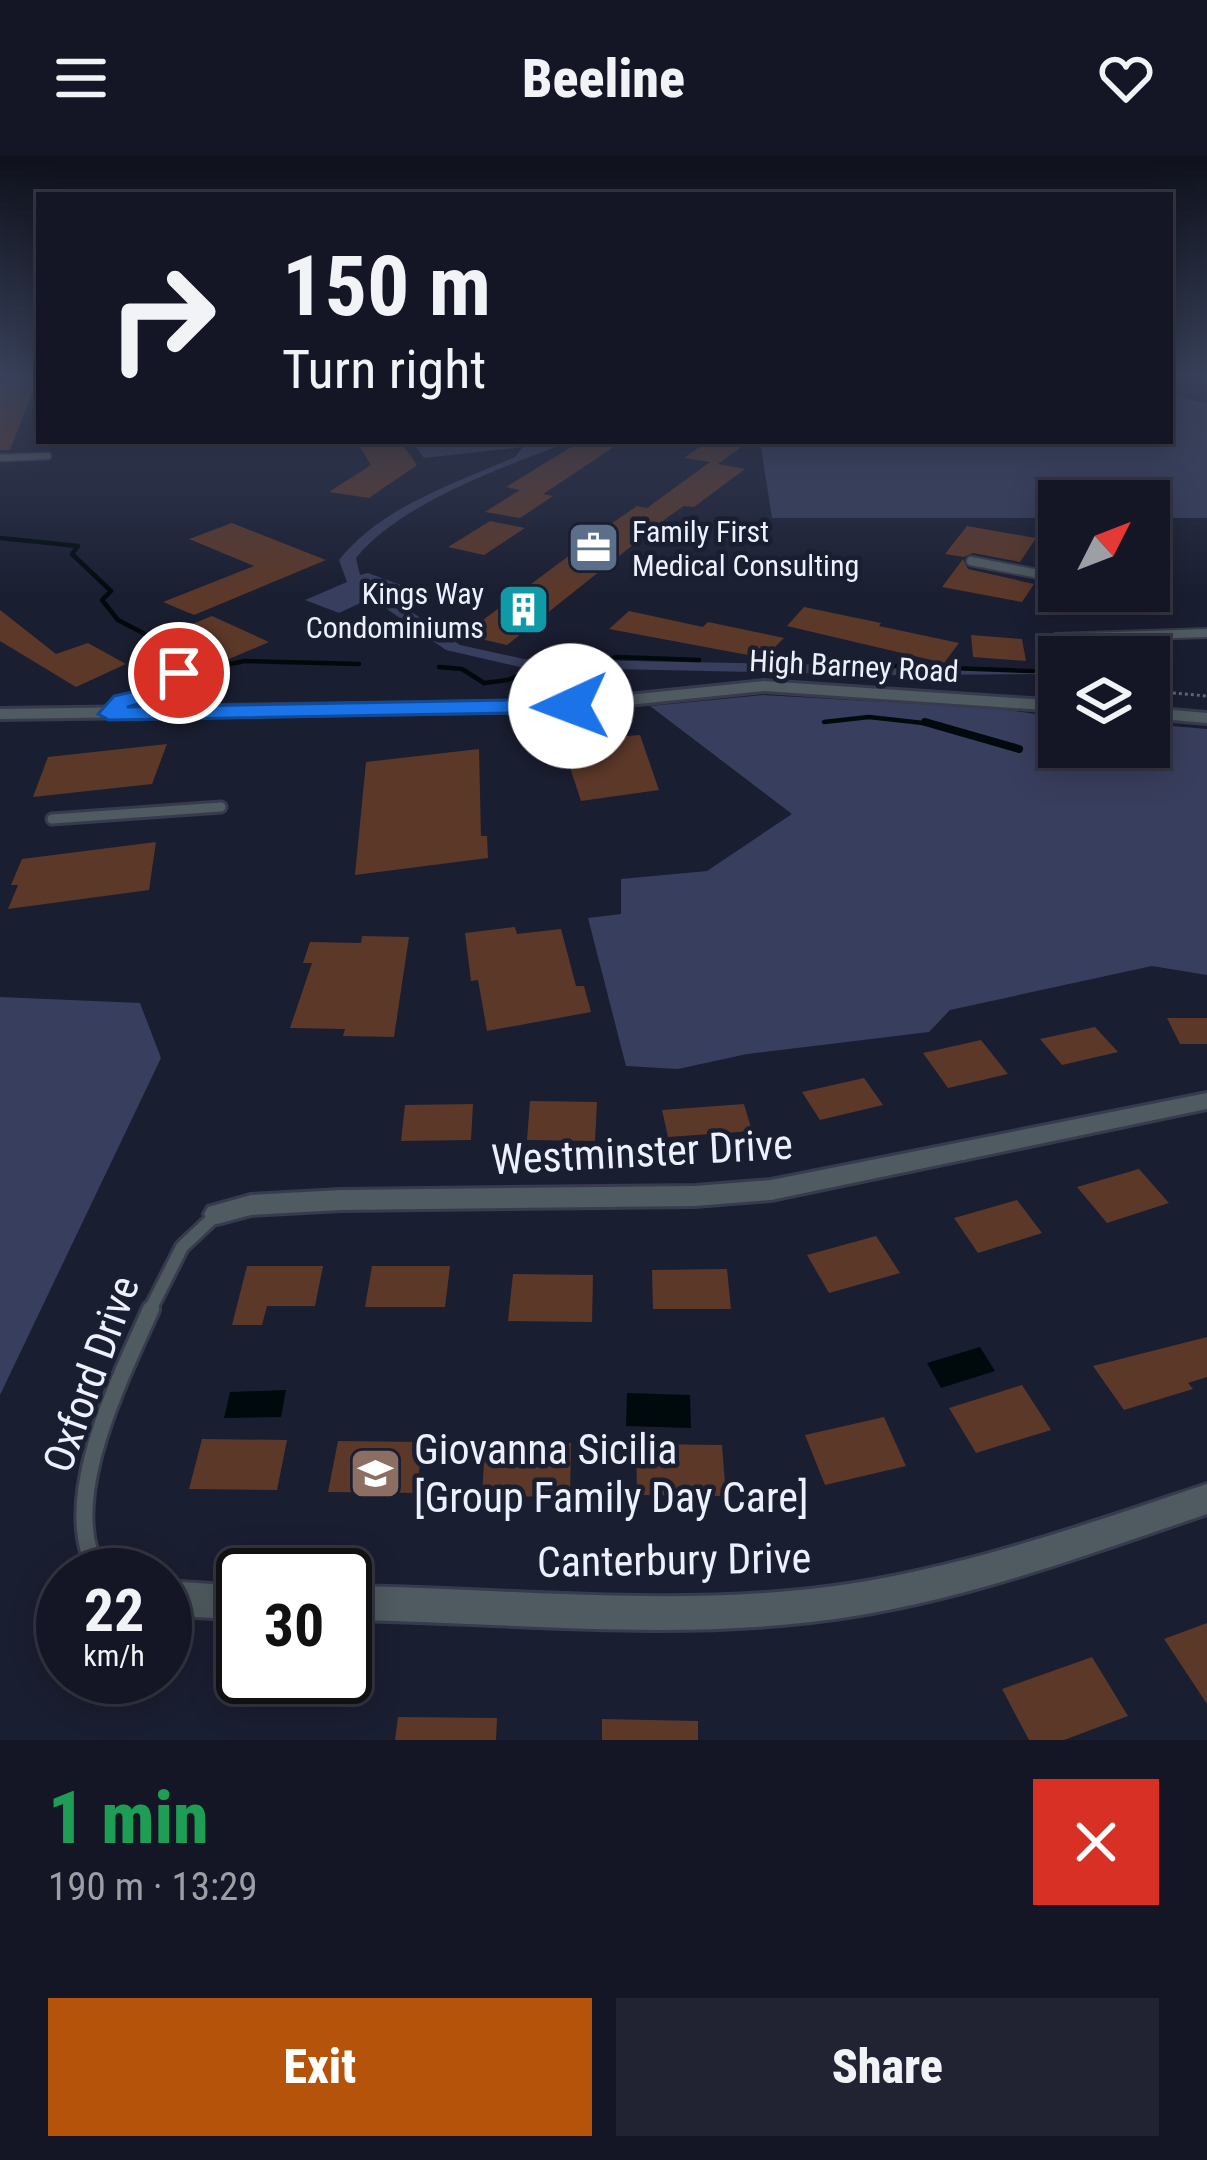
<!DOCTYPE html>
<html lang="en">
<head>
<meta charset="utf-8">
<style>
	body { margin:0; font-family:"Roboto Condensed",sans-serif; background:#212332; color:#f1f3f6; height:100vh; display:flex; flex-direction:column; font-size:45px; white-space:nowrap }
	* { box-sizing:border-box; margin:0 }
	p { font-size:39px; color:#9d9fa7 }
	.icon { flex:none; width:66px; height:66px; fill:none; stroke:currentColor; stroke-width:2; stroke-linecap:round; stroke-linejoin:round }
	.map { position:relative; height:1584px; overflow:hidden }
	.sheet { display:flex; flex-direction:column; background:#141625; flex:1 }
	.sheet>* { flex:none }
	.guide { position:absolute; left:36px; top:36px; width:1137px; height:252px; border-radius:0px; box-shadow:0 6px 30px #0003,0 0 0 3px #333542; background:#141625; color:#f1f3f6; overflow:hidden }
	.needle { width:78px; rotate:48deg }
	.controls { position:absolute; left:1038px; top:324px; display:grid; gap:24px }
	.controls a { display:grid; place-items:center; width:132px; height:132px; border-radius:0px; background:#141625; box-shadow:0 6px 30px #0003,0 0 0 3px #333542; font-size:60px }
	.speed { position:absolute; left:36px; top:1392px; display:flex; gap:24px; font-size:60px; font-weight:700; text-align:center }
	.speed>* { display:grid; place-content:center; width:156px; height:156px; border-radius:50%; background:#141625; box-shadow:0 6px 30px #0003,0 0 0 3px #333542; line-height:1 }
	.speed small { font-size:30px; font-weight:400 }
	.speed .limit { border:6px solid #111; border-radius:18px; background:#fff; color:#111 }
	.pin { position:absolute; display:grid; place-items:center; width:102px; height:102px; color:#fff; margin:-51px; border:6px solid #fff; border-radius:50%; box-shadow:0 3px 12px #0007 }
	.me { position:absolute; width:132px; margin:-66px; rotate:268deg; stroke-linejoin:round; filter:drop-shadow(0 0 9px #0008) }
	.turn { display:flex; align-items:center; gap:42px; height:252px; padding:0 48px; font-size:54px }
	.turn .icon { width:156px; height:156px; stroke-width:2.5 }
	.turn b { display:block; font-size:84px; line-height:102px }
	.round { display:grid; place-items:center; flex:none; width:126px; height:126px; border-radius:0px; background:#212332 }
	.overview { display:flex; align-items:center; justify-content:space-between; height:204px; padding:0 48px }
	h1 { font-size:72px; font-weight:800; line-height:90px; color:#1e9e55 }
	.primary-button { display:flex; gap:24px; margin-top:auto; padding:24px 48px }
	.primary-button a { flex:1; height:138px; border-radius:0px; background:#b45309; color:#fff; font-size:48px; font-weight:800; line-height:138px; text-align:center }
	.primary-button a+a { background:#212332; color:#f1f3f6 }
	header { display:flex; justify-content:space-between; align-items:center; height:156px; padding:0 48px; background:#141625; font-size:54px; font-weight:800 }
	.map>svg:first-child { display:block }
	.green { fill:#383e5d }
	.water { fill:#000a0c }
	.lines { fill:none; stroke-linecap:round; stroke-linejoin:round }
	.stream-far1 { stroke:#000a0c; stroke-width:4.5 }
	.stream { stroke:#000a0c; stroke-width:8 }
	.building { fill:#5c3829 }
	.service-far4-casing { stroke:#383b4e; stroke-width:9 }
	.service-far3-casing { stroke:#383b4e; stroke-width:12 }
	.service-far2-casing { stroke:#383b4e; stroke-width:15 }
	.service-far1-casing { stroke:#383b4e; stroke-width:18 }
	.service-casing { stroke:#383b4e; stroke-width:22 }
	.minor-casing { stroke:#383b4e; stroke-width:6 }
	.path { stroke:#616576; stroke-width:3; stroke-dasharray:3 3; stroke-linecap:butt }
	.service-far4 { stroke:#4f5b60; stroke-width:6 }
	.service-far3 { stroke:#4f5b60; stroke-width:8 }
	.service-far2 { stroke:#4f5b60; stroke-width:9 }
	.service-far1 { stroke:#4f5b60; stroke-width:12 }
	.service { stroke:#4f5b60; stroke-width:16 }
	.minor { fill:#4f5b60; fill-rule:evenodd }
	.route { fill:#1a73e8; stroke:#114b97; stroke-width:3 }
	.labels { text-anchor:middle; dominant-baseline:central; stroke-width:9; stroke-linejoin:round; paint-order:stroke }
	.far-poi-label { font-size:30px; fill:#edf0fe; stroke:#1a1e31; text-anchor:start }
	.far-street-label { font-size:30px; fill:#edf0fe; stroke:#1a1e31 }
	.near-street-label { font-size:42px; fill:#edf0fe; stroke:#1a1e31 }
	.near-poi-label { font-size:42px; fill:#edf0fe; stroke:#1a1e31; text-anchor:start }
</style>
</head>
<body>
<header><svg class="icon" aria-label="menu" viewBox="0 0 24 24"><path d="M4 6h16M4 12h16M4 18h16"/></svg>Beeline<svg class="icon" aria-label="heart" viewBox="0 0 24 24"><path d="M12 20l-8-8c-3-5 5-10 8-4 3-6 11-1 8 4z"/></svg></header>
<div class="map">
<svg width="1207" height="1584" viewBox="0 0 1207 1584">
	<rect width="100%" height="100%" fill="#1a1e31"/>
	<path class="green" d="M1170 238 1207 248V362H1149V345H1059V362H772L760 285H1170Z
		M411 285H571C506 310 400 347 356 402L360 419 368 417 401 429 384 437 460 489 524 503 1043 513 1052 518 897 519 520 511 446 494 371 442 339 457 305 444 347 426 339 404C382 350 454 328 515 301L523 291 424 302Z
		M763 539 991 552 1059 561V591H1149V568L1207 573V819L1152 810 950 854 929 876 747 898 678 913 626 910 588 762 621 758V723L707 715 792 658 650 550Z
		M0 841 140 847 161 902 0 1239Z"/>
	<path class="water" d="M980 1191 995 1215 941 1232 927 1207Z
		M286 1234 281 1261 224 1262 230 1236Z
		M627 1237 690 1239 691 1272 626 1270Z"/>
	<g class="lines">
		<path class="stream-far1" d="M1170 225 1207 219
			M0 382 78 390 72 398 111 435 102 444 118 464 210 512 245 505 359 508
			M814 507 1033 515
			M439 511 462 513 484 527 508 524 549 507 584 511 617 501 699 504
			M824 566 869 561 941 569"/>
		<path class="stream" d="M925 566 1019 593"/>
	</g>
	<path class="building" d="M12 219H39L10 294H0V229Z
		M356 285H400L417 309 369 342 329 336 371 309Z
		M581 285 614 291 543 338 553 340 520 362 485 356 520 334 506 331Z
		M708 285 744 289 718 308 745 313 694 351 684 350 668 361 507 489 463 479 618 363 637 350 647 352 710 306 684 302Z
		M490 365 525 372 484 399 448 391Z
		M232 367 326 404 194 459 163 446 254 410 189 383Z
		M967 370 1001 376 1036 382 1020 406 973 397 964 401 945 398Z
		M963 403 968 413 1034 428 1022 446 942 431Z
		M804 451 881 467 879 470 959 487 944 507 787 470Z
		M0 454 56 498 88 487 126 508 76 531 0 485Z
		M629 455 703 471 694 479 708 466 784 482 764 502 609 473Z
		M212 460 269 486 229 503 170 477Z
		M971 479 1022 483 1026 505 973 501Z
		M602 578 603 582 640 579 659 634 581 645 560 581Z
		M167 588 152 628 33 641 48 601Z
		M479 593 481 680H487L488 702 355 719 366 606Z
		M156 686 149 734 8 753 18 729H11L22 703Z
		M515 771 517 778 561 773 576 830H584L591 856 487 875 478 824 471 825 465 777Z
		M362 780 409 781 394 881 343 880 345 873 290 872 312 807H303L310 786 361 787Z
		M1167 862H1207V888H1180Z
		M1095 871 1118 896 1062 909 1040 883Z
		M981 884 1008 918 948 932 923 897Z
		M864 922 883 949 820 964 802 936Z
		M530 945 597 946 595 985 527 984Z
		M473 948 471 984 401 985 405 949Z
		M744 948 752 975 668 981 662 954Z
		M1139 1013 1169 1047 1107 1067 1077 1031Z
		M1017 1044 1042 1077 978 1097 954 1062Z
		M876 1080 900 1117 829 1137 807 1099Z
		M247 1110H323L315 1150H267L262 1169H232Z
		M372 1110H450L445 1151H365Z
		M727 1113 731 1153H653L652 1114Z
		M513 1118 593 1119 592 1166 508 1165Z
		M1207 1181V1221L1188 1227 1193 1233 1124 1254 1093 1210Z
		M1022 1229 1051 1274 976 1297 949 1252Z
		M884 1261 906 1310 825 1329 805 1279Z
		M202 1283 287 1284 277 1334 189 1333Z
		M338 1285 423 1286 416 1337 328 1336Z
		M485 1287H571L570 1340 482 1341Z
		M636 1288 722 1289 726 1340 637 1339Z
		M1207 1467V1548L1164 1483Z
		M1092 1501 1128 1560 1064 1584H1029L1002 1533Z
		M398 1561 497 1562 496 1584H395Z
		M602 1563 698 1565V1584H602Z"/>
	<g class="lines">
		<defs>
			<path id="service-far4" d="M0 302 48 300"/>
			<path id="service-far3" d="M971 405 1059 422
				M1056 482 1207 477
				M109 558C129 539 158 542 180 526L179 517 148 509"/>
			<path id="service-far2" d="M52 663 221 651"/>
			<path id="service-far1" d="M149 1156 182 1091 216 1059"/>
			<path id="service" d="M100 1419C54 1350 121 1221 151 1153"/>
			<path id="minor" d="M764 525 1059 545V555L764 535 570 555 0 563V553L570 545Z
				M1149 552 1207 557V567L1149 562Z
				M1207 937V953L771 1044 695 1050 341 1054 251 1059 217 1068 208 1065 204 1058 208 1051 251 1039 341 1034 695 1030 771 1024Z
				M1207 1328V1358C1078 1402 947 1451 811 1466 656 1484 500 1466 345 1464V1430C500 1432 656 1450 810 1433 946 1418 1078 1371 1207 1328Z
				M165 1425 243 1430V1464L165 1459Z"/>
		</defs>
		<use href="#service-far4" class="service-far4-casing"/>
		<use href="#service-far3" class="service-far3-casing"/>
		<use href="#service-far2" class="service-far2-casing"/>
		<use href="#service-far1" class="service-far1-casing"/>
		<use href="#service" class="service-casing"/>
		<use href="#minor" class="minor-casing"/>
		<path class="path" d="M1149 535 1207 540"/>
		<use href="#service-far4" class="service-far4"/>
		<use href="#service-far3" class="service-far3"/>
		<use href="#service-far2" class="service-far2"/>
		<use href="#service-far1" class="service-far1"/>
		<use href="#service" class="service"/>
		<use href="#minor" class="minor"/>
	</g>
	<linearGradient id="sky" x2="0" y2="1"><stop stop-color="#0e101b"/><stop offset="0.5" stop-color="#38415a"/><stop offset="1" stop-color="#38415a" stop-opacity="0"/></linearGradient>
	<rect width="1207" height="440" fill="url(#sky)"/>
	<path class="route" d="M179 511 186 513 191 526 180 537 127 551 571 543 581 550 571 556 109 564 98 558 114 540 166 528 172 513Z"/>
	<defs>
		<symbol id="office-square" viewBox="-11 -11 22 22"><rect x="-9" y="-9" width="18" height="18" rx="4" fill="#5c6f8a" stroke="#1a1e31"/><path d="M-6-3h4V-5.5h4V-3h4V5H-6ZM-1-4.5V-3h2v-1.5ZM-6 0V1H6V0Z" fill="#fff"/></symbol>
		<symbol id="building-square" viewBox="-11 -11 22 22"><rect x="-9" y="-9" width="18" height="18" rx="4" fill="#0f9aa8" stroke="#1a1e31"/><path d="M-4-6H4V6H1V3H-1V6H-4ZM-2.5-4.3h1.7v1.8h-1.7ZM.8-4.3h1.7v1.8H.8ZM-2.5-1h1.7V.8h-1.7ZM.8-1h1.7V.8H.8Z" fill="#fff"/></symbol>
		<symbol id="school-square" viewBox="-11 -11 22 22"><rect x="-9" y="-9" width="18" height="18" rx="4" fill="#8d6e63" stroke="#1a1e31"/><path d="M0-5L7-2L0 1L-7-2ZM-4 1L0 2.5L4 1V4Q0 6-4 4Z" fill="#fff"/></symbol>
	</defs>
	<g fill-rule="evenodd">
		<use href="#office-square" x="564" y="362" width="59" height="59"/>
		<use href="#building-square" x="494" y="424" width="59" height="59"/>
		<use href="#school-square" x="346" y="1288" width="59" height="59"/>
	</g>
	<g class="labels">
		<g class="far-poi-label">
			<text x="632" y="375">Family First<tspan x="632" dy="34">Medical Consulting</tspan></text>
			<text x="484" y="437" text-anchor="end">Kings Way<tspan x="484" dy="34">Condominiums</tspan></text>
		</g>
		<g class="far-street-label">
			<text transform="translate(854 510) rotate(3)">High Barney Road</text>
		</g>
		<g class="near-street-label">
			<text transform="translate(642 996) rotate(-3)">Westminster Drive</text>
			<text transform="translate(91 1218) rotate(-70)">Oxford Drive</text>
			<text transform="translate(674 1404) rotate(-1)">Canterbury Drive</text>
		</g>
		<g class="near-poi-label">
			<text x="414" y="1293">Giovanna Sicilia<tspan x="414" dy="48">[Group Family Day Care]</tspan></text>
		</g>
	</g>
</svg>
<div class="controls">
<a><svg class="needle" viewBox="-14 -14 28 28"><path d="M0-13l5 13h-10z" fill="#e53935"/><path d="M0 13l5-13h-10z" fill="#9d9fa7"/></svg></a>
<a><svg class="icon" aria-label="layers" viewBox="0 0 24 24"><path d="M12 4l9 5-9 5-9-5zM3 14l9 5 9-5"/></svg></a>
</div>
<div class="speed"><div>22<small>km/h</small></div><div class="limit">30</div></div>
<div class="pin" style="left:179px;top:517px;background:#d93025"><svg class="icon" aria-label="arrive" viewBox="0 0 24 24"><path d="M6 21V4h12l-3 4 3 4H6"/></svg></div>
<svg class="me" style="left:571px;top:550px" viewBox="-20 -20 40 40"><circle r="19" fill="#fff"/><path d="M0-13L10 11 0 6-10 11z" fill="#1a73e8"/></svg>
<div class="guide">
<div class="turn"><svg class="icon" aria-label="right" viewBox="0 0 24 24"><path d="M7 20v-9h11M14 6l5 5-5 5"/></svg><div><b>150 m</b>Turn right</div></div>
</div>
</div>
<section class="sheet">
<div class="overview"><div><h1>1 min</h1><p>190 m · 13:29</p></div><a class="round" style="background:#d93025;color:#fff"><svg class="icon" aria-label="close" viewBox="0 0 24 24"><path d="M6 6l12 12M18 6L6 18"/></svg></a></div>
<div class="primary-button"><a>Exit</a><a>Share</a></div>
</section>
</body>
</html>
